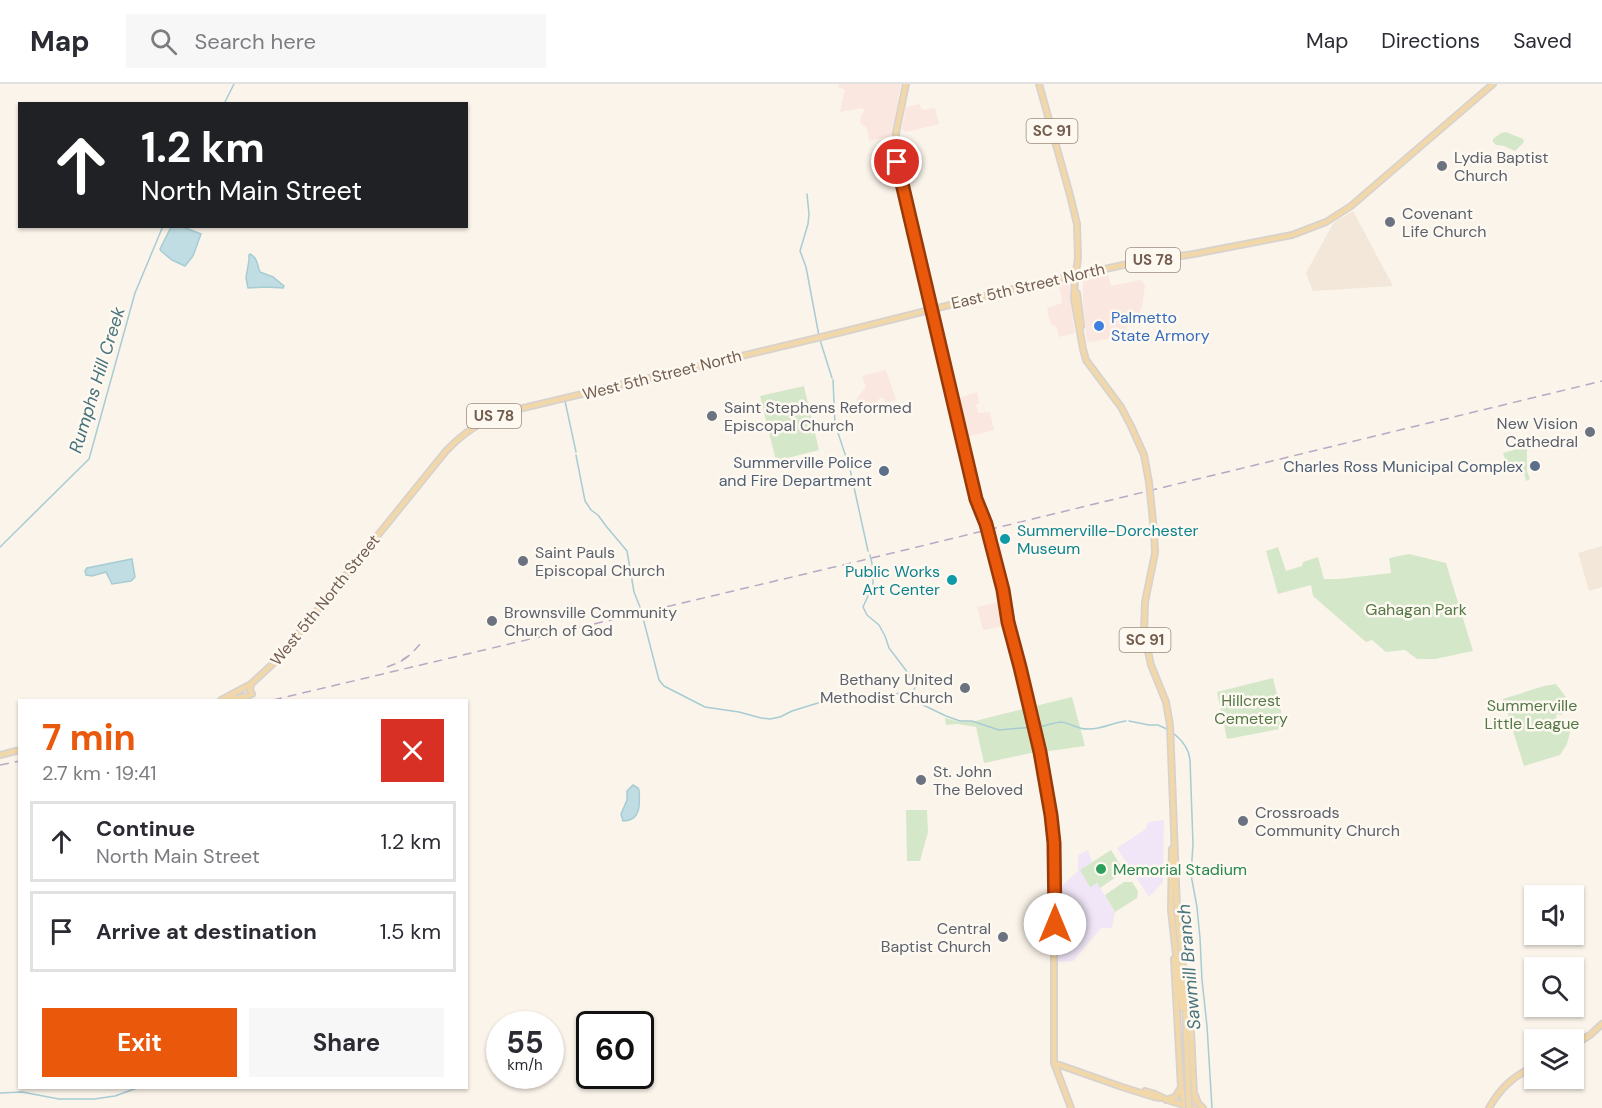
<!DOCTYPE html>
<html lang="en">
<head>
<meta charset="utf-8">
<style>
	body { margin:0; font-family:"DM Sans",sans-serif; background:#f7f7f7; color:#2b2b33; height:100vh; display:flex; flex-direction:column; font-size:22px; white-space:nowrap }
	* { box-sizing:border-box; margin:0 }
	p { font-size:20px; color:#7c7c81 }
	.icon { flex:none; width:33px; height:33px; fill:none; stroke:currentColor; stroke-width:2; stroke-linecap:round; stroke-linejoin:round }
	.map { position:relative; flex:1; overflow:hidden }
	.drawer { position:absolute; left:18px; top:615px; width:450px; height:390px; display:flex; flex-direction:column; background:#fff; border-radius:0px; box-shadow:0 2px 4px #0004 }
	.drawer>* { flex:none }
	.top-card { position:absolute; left:18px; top:18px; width:450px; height:126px; border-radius:0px; box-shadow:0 2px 4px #0004; background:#202124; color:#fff; overflow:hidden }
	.controls { position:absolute; left:1524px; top:801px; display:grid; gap:12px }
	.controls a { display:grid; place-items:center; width:60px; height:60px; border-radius:0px; background:#fff; box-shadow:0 2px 4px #0004; font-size:30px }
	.speed { position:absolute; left:486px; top:927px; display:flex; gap:12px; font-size:30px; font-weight:700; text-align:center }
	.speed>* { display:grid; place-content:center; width:78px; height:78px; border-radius:50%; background:#fff; box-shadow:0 2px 4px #0004; line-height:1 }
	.speed small { font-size:15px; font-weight:400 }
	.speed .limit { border:3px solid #111; border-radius:9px; background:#fff; color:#111 }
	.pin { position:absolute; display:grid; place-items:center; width:51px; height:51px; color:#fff; margin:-26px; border:3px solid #fff; border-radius:50%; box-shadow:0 2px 6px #0007 }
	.me { position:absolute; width:66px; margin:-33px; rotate:0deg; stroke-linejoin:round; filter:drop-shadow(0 0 4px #0008) }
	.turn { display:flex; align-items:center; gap:21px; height:126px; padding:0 24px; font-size:27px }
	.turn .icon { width:78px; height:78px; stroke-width:2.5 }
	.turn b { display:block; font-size:42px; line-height:51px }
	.round { display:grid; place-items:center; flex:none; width:63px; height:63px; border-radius:0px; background:#f7f7f7 }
	.summary { display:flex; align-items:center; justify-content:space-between; height:102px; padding:0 24px }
	h1 { font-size:36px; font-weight:700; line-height:45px; color:#ea580c }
	.primary-button { display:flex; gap:12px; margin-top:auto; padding:12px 24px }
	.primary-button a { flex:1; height:69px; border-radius:0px; background:#ea580c; color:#fff; font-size:24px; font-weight:700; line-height:69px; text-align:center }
	.primary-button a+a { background:#f7f7f7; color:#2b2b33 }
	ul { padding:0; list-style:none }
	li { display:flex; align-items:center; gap:18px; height:81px; margin:0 12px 9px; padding:0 12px; border:3px solid #e1e1e2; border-radius:0px }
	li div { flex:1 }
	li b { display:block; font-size:22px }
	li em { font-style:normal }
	header { display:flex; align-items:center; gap:36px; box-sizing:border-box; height:84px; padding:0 30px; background:#fff; border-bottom:2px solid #e1e1e2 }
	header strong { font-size:28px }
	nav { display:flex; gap:33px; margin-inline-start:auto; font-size:21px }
	.search { width:420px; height:54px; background:#f7f7f7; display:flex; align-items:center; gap:15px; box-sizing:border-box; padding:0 21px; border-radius:0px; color:#7c7c81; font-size:22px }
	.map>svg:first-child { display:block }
	.residential { fill:#f2e7d9 }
	.commercial { fill:#fae7df }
	.education { fill:#f1e6f7 }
	.green { fill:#d5e7c9 }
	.water { fill:#bfdde3; stroke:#a7ccd3; stroke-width:1.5 }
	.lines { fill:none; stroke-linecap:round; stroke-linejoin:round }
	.stream { stroke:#a7ccd3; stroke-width:1.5 }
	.major-casing { stroke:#d8d2ce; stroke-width:8 }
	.major { stroke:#f2d8a9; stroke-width:4.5 }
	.rail { stroke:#b8a8c4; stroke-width:1.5; stroke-dasharray:9 6; stroke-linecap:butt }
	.major-bridge-casing { stroke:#d8d2ce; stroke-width:8; stroke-linecap:butt }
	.major-bridge { stroke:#f2d8a9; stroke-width:4.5 }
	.route-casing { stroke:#983908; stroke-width:15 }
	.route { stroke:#ea580c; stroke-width:10 }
	.worship-dot { fill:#6b7280; stroke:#fdf8f0; stroke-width:2 }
	.shop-dot { fill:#3f7fe0; stroke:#fdf8f0; stroke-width:2 }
	.service-dot { fill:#5c6f8a; stroke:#fdf8f0; stroke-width:2 }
	.culture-dot { fill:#0f9aa8; stroke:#fdf8f0; stroke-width:2 }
	.leisure-dot { fill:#2e9e5b; stroke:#fdf8f0; stroke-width:2 }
	.labels { text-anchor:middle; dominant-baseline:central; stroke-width:5; stroke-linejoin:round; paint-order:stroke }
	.shield { fill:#fdf8f0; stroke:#9c8c7f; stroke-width:1.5 }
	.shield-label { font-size:15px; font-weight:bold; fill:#735d4f }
	.worship-label { font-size:16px; fill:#5b616d; stroke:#fdf8f0; text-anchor:start }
	.street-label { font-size:16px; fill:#735d4f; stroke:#fdf8f0 }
	.shop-label { font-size:16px; fill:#366cbe; stroke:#fdf8f0; text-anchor:start }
	.service-label { font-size:16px; fill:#4e5e75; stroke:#fdf8f0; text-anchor:end }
	.culture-label { font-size:16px; fill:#0d838f; stroke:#fdf8f0; text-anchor:start }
	.park-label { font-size:16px; fill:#557848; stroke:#fdf8f0 }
	.leisure-label { font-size:16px; fill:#27864d; stroke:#fdf8f0; text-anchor:start }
	.water-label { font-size:18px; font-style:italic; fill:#47737d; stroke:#fdf8f0 }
</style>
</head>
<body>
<header>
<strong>Map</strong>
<div class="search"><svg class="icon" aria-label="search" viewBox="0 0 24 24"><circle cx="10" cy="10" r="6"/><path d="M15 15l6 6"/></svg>Search here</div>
<nav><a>Map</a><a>Directions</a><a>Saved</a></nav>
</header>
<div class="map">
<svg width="1602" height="1024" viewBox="0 0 1602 1024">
	<rect width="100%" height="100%" fill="#fbf4ea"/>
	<path class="residential" d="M1353 127 1393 202 1313 207 1306 189 1334 138Z
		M1602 462V503L1589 507 1578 469Z"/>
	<path class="commercial" d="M839 0H901L892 52 869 57 867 44 860 39 861 32 865 26 862 24 840 28 845 6 838 3Z
		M919 20 922 26 935 24 939 40 906 48 902 45 906 23Z
		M1108 191 1111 202 1141 196 1145 202 1142 222 1139 231 1134 238 1126 244 1127 251 1090 258 1087 257 1083 222V197Z
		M1069 198 1075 249 1059 253 1057 244 1050 239 1047 224 1062 219 1059 199Z
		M885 286 887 289 896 316 886 319 884 314H880L871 325 868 326 856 316 866 303 862 292Z
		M977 308 979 319 976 320 978 329 990 328 994 346 967 353 964 351 956 315Z
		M999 518 1005 542 983 546 977 523Z"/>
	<path class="education" d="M1164 736 1163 798 1149 813 1117 764 1146 745 1148 738Z
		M1088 766 1092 778 1080 786 1097 799 1115 828 1112 844H1101L1073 877 1058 878 1060 808 1061 803 1078 787V771Z"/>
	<path class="green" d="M1506 48 1523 55 1524 58 1515 67 1504 62 1496 61 1493 58V55L1501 49Z
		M804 302 819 366 776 377 760 312Z
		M1524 363 1527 365V387L1530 395 1526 397 1524 389 1525 388C1513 388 1506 380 1503 369Z
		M1278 463 1286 487 1302 482 1303 478 1318 473 1324 495H1339L1391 489 1389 474 1409 470 1446 479 1473 567 1435 575H1417L1405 566 1386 568 1372 556 1366 558 1313 512 1311 501 1278 510 1266 467Z
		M1273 594 1285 644 1227 655 1217 608Z
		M1556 600 1566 613 1562 631 1556 630 1559 646 1571 644 1567 660 1560 671 1524 682 1503 615 1544 602Z
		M1072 613 1085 662 1042 668 1040 665 1036 668 984 679 976 643 958 640 946 641 945 634 960 638 975 637Z
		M906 726H927L928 748 920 777H907Z
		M1111 766 1121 782 1119 784 1122 789 1100 804 1097 799 1090 803 1080 786Z
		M1124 798H1132L1138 807 1137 814 1115 828 1105 811Z"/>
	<path class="water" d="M171 143H183L201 150 193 172 185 182 172 176 161 167 160 165Z
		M250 170C258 174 257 181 260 188L273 193 284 202 283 204 265 203 248 204 246 194 249 176V171Z
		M132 475 135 493 131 497 112 500 106 488 92 492 86 491 85 487 87 484Z
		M633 701 638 704 639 706C640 720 641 737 623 737L621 730 627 716V707Z"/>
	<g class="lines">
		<path class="stream" d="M224 20 234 0
			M807 110 809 130 808 140 800 167 806 183 819 252
			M820 256 832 294
			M833 296 835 340 849 382
			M565 317 576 368
			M576 371 585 417 591 426 598 431 606 442 627 467 634 508 642 528
			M850 385 868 467
			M0 463 89 375 135 209 163 142
			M870 471 873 484V501L863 523 867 531 879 541 885 552 889 564 905 585 916 602 912 609
			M642 530 659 596 664 602 705 623 739 628 761 634 770 635 780 633 792 627 831 615 879 614 908 607 921 620 946 632 960 637H972L999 646 1034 643
			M1129 637 1149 641H1158L1169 646
			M1038 643C1045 642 1056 638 1061 638 1071 639 1078 646 1089 645 1103 645 1114 638 1126 637
			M1173 649C1182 656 1189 665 1190 676L1193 760 1191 791 1197 823 1200 854 1202 896 1207 942 1212 1024
			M0 1009 22 1008 59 1015H94L115 1012 137 1004"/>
		<defs>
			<path id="major" d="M906 0 896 49 897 77 973 402 986 440 1000 494 1008 539 1038 655 1051 731 1054 759V979L1071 1024
				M1039 0 1070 111 1077 140 1078 174 1075 195 1074 214 1083 265 1086 276 1121 323 1131 342 1144 371 1149 398
				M1077 209 1081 242
				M1155 469 1145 518 1144 549 1151 581 1166 618 1170 641 1177 825 1184 892 1188 998
				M251 600 250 606 252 610
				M221 616 251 600 277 576 446 367C463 349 482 336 506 328L838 249 1021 203 1128 180 1194 170 1292 151 1326 138 1351 122 1493 0
				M229 616 248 612
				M0 671 20 666
				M1172 765 1171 826 1182 924
				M1174 875 1181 1003 1183 1014 1189 1023
				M1574 961 1590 951 1602 940
				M1054 979 1122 1003 1154 1013 1161 1014
				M1145 1007 1155 1010 1170 1017 1195 1024
				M1195 1011 1198 1019 1203 1024
				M1166 1016 1175 1013 1180 1005
				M1185 1024C1191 1019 1194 1018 1194 1010L1191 948 1187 909
				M1489 1024C1501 1003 1513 993 1534 982"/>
		</defs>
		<use href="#major" class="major-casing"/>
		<use href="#major" class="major"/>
		<path class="rail" d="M402 576 410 571 424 556
			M387 583 400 578 409 572
			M273 616 847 480 1602 297
			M0 681 20 677"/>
		<defs>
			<path id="major-bridge" d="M1149 398 1154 447 1155 469
				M1188 998 1189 1024"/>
		</defs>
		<use href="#major-bridge" class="major-bridge-casing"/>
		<use href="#major-bridge" class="major-bridge"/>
	</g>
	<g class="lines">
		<defs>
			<path id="route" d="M897 78 976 415 986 440 1003 506 1008 538 1020 583 1040 668 1051 731 1054 759 1055 840"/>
		</defs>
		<use href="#route" class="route-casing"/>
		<use href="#route" class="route"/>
	</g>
	<g class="worship-dot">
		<circle cx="1442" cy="82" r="6"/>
		<circle cx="1390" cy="138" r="6"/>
		<circle cx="712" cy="332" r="6"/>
		<circle cx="1590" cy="348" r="6"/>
		<circle cx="523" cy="477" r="6"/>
		<circle cx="492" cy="537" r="6"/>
		<circle cx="965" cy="604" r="6"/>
		<circle cx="921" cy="696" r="6"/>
		<circle cx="1243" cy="737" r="6"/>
		<circle cx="1003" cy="853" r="6"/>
	</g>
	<circle class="shop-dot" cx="1099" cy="242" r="6"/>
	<g class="service-dot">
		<circle cx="1535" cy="382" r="6"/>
		<circle cx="884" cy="387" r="6"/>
	</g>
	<g class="culture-dot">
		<circle cx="1005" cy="455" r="6"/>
		<circle cx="952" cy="496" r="6"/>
	</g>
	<circle class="leisure-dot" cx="1101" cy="785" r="6"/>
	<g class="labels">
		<g class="shield">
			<rect x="1026.5" y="35" width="51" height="24" rx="4.5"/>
			<rect x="1126" y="164" width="54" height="24" rx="4.5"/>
			<rect x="467" y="320" width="54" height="24" rx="4.5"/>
			<rect x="1119.5" y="544" width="51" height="24" rx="4.5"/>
		</g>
		<g class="shield-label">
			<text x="1052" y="47">SC 91</text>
			<text x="1153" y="176">US 78</text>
			<text x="494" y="332">US 78</text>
			<text x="1145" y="556">SC 91</text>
		</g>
		<g class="worship-label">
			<text x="1454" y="73">Lydia Baptist<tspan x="1454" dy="18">Church</tspan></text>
			<text x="1402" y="129">Covenant<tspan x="1402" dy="18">Life Church</tspan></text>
			<text x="724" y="323">Saint Stephens Reformed<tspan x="724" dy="18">Episcopal Church</tspan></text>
			<text x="1578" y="339" text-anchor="end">New Vision<tspan x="1578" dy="18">Cathedral</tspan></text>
			<text x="535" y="468">Saint Pauls<tspan x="535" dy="18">Episcopal Church</tspan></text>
			<text x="504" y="528">Brownsville Community<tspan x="504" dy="18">Church of God</tspan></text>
			<text x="953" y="595" text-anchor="end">Bethany United<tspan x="953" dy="18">Methodist Church</tspan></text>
			<text x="933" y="687">St. John<tspan x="933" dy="18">The Beloved</tspan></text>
			<text x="1255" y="728">Crossroads<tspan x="1255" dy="18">Community Church</tspan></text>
			<text x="991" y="844" text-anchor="end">Central<tspan x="991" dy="18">Baptist Church</tspan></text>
		</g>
		<g class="street-label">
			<text transform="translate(1028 202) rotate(-13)">East 5th Street North</text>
			<text transform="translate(662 291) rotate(-14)">West 5th Street North</text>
			<text transform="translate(325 516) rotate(-51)">West 5th North Street</text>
		</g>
		<g class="shop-label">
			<text x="1111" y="233">Palmetto<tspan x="1111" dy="18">State Armory</tspan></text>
		</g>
		<g class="service-label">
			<text x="872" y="378">Summerville Police<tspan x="872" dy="18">and Fire Department</tspan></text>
			<text x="1523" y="382">Charles Ross Municipal Complex</text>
		</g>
		<g class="culture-label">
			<text x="1017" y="446">Summerville-Dorchester<tspan x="1017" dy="18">Museum</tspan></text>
			<text x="940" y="487" text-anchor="end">Public Works<tspan x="940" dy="18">Art Center</tspan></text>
		</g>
		<g class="park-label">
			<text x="1416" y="525">Gahagan Park</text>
			<text x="1251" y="616">Hillcrest<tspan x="1251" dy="18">Cemetery</tspan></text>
			<text x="1532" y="621">Summerville<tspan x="1532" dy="18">Little League</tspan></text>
		</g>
		<g class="leisure-label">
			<text x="1113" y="785">Memorial Stadium</text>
		</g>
		<g class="water-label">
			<text transform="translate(97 296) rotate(-73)">Rumphs Hill Creek</text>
			<text transform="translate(1189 883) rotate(-95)">Sawmill Branch</text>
		</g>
	</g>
</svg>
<div class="controls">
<a><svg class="icon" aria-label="sound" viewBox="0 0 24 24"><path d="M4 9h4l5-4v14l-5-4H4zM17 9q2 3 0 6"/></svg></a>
<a><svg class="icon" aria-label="search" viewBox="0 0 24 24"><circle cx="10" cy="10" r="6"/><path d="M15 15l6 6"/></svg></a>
<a><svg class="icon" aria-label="layers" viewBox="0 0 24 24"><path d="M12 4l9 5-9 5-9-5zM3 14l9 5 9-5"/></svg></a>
</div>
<div class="speed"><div>55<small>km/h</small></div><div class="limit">60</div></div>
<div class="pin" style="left:897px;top:78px;background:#d93025"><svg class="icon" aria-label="arrive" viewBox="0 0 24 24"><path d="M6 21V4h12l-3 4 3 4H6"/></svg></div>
<svg class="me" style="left:1055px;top:840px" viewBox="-20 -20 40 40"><circle r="19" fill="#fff"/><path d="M0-13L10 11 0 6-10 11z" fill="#ea580c"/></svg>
<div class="top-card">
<div class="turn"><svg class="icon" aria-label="ahead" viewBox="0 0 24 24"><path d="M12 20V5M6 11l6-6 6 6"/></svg><div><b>1.2 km</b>North Main Street</div></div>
</div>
<section class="drawer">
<div class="summary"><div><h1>7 min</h1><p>2.7 km · 19:41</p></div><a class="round" style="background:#d93025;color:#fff"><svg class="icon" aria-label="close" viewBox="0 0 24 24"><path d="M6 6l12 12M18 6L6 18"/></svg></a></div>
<ul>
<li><svg class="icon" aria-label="ahead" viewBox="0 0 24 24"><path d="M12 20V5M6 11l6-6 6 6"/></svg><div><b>Continue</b><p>North Main Street</p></div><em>1.2 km</em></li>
<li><svg class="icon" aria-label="arrive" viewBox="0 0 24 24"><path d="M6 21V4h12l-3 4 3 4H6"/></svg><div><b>Arrive at destination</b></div><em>1.5 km</em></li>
</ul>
<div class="primary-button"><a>Exit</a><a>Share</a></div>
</section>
</div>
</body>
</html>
